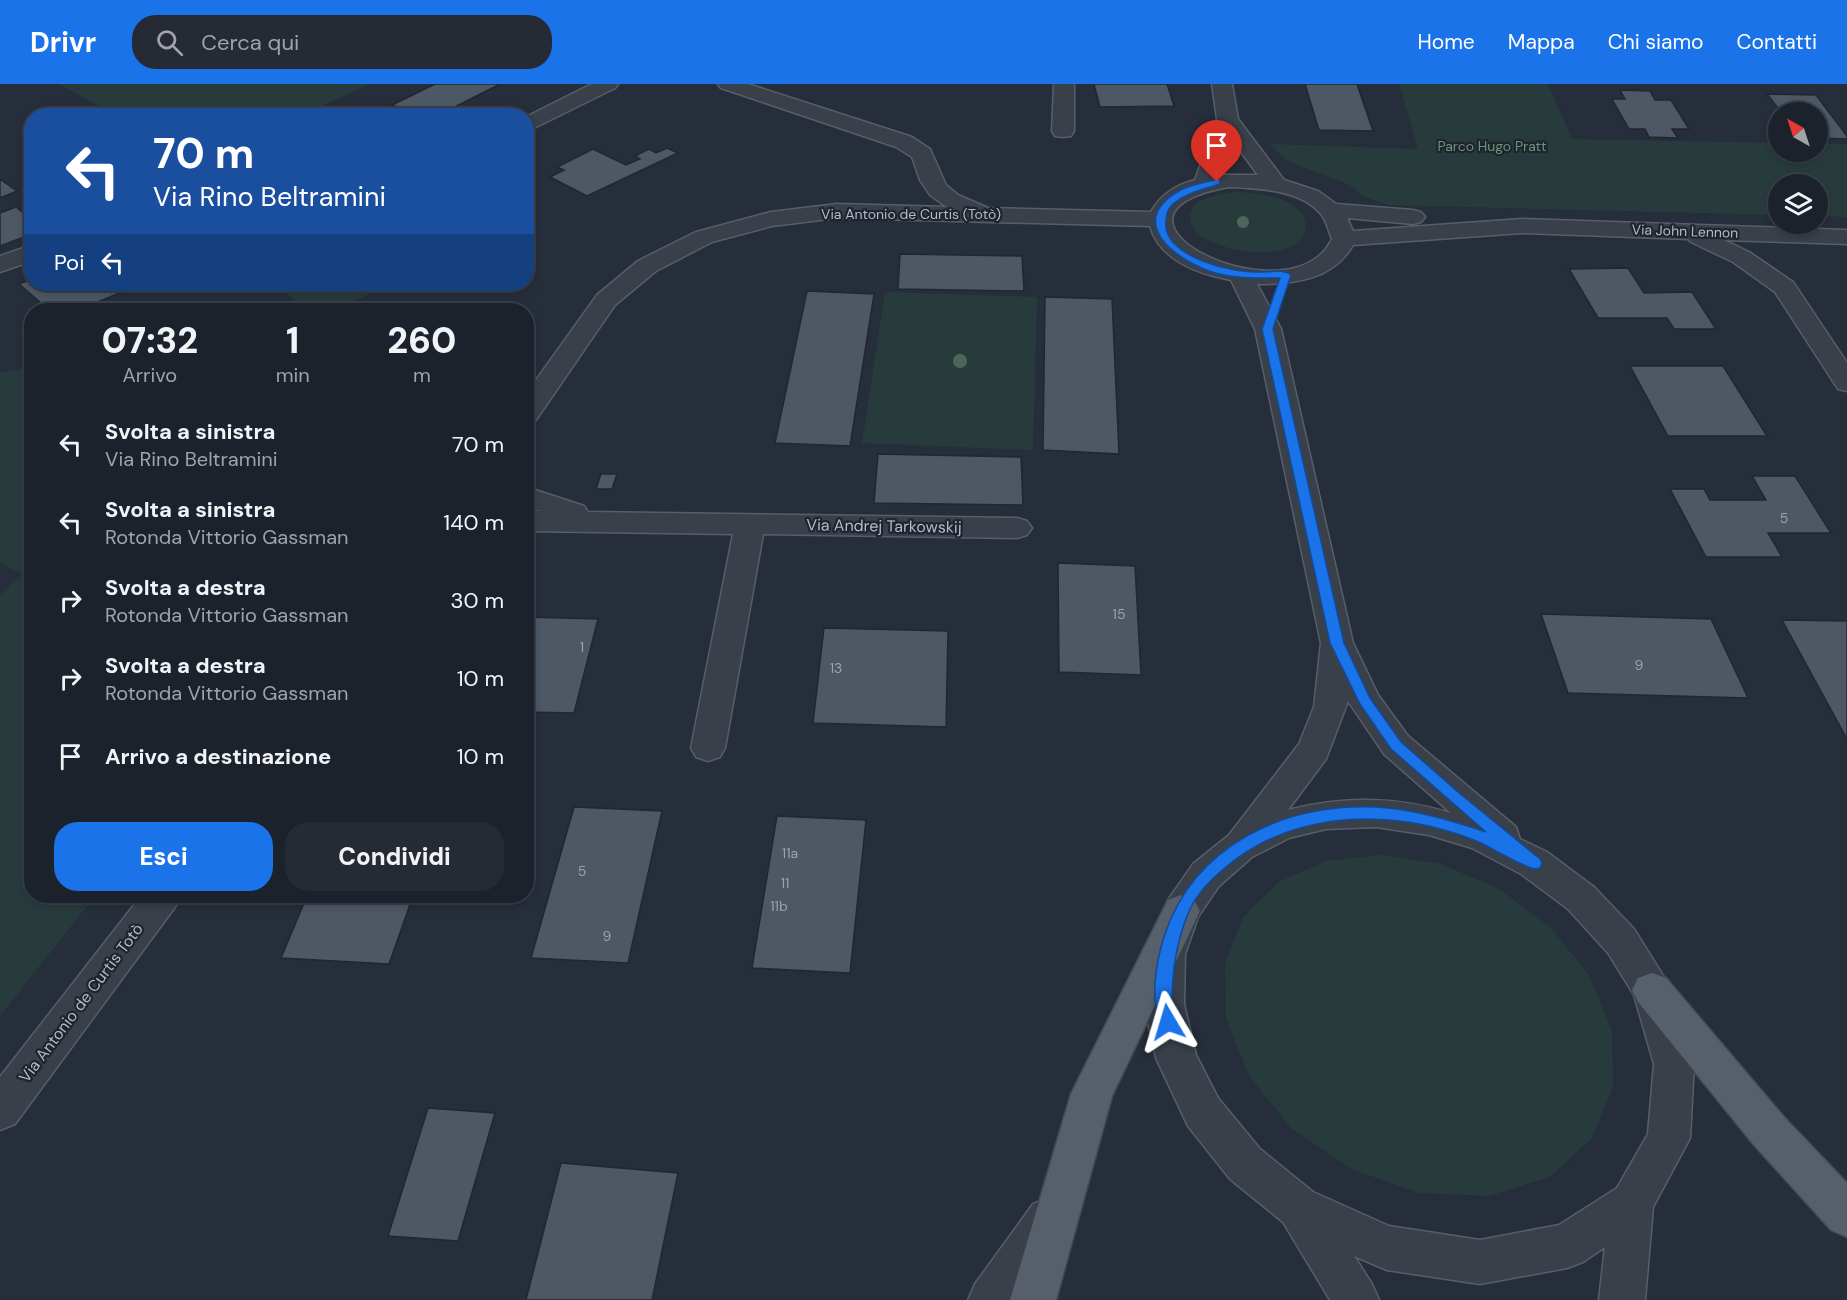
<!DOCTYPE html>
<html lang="it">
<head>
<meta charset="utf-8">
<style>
	body { margin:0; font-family:"DM Sans",sans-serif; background:#252a34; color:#f1f3f6; height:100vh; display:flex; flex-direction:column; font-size:22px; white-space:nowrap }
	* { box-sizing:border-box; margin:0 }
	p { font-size:20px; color:#a0a4a9 }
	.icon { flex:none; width:33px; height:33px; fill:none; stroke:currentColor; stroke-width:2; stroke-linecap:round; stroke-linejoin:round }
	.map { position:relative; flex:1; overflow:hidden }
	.side { position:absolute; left:24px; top:219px; width:510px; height:600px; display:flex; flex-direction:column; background:#1c222c; border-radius:24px; box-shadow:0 3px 9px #0003,0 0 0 2px #3a3f48 }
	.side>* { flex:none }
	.guide { position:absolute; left:24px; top:24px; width:510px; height:183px; border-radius:24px; box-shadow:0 3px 9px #0003,0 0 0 2px #3a3f48; background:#1a4fa0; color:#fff; overflow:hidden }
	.needle { width:39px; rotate:321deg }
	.fabs { position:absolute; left:1768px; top:18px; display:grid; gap:12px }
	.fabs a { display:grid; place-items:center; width:60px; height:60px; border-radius:50%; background:#1c222c; box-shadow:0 3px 9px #0003,0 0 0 2px #3a3f48; font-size:30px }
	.pin { position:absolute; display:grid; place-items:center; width:51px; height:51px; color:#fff; margin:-62px -26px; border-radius:50% 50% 50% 0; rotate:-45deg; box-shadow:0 0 6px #0007 }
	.pin .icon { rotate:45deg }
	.me { position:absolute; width:66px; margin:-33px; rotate:353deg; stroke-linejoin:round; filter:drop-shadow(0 0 4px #0008) }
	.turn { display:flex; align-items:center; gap:21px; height:126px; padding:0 30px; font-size:27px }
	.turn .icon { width:78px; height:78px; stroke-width:2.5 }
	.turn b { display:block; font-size:42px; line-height:51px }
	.then { display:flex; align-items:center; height:57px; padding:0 30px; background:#0003; gap:12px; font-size:22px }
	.eta { display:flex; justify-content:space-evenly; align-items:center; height:102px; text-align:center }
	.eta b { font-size:36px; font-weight:800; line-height:42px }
	.action { display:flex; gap:12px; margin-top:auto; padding:12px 30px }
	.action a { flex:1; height:69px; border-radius:24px; background:#1a73e8; color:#fff; font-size:24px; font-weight:800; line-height:69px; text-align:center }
	.action a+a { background:#252a34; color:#f1f3f6 }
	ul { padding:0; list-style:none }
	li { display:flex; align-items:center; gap:18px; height:78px; padding:0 30px }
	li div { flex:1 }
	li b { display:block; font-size:22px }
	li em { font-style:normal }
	header { display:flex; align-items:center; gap:36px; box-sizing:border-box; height:84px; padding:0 30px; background:#1a73e8; color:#fff }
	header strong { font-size:28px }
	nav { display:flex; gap:33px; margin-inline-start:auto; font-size:21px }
	.search { width:420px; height:54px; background:#252a34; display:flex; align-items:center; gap:15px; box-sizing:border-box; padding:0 21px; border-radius:24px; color:#a0a4a9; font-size:22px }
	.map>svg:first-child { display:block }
	.green { fill:#283b3c }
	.building { fill:#4e5865; stroke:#202731; stroke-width:1.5 }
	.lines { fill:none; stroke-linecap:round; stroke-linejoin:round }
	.minor-casing { stroke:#575e68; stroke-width:3 }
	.major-casing { stroke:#424953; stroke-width:3 }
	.minor { fill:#39404a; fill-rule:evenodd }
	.major { fill:#575f6a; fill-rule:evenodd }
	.tree { fill:#4d665c }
	.route { fill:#1a73e8; stroke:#114b97; stroke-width:1.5 }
	.labels { text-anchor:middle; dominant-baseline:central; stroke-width:4.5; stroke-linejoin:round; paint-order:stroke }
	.far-park-label { font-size:14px; fill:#6e9477; stroke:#1e252f }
	.far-street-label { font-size:14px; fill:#b5bbc6; stroke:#1e252f }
	.number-label { font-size:14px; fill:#9ba2ae }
	.street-label { font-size:16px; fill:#b5bbc6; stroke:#1e252f }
</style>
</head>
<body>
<header>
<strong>Drivr</strong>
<div class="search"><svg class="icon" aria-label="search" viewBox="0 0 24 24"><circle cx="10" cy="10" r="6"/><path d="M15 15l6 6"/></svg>Cerca qui</div>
<nav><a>Home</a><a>Mappa</a><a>Chi siamo</a><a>Contatti</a></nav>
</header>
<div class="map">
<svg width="1847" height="1216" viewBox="0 0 1847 1216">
	<rect width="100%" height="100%" fill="#252e3a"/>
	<path class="green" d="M59 0H370L302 31H112L103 24Z
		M1399 0H1548L1572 55 1779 59V68H1818V60H1847V133L1818 132V100H1779V131L1388 121 1362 112 1350 101 1288 77 1274 65 1271 60 1418 65Z
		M1238 108C1259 109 1293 112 1304 134 1306 140 1307 146 1304 151 1285 180 1225 168 1201 152 1195 148 1190 141 1190 134 1189 112 1223 110 1238 108Z
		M274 200H379L384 202 339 226H252L294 216Z
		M885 208 1037 213 1033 366 862 359Z
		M31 282 32 812H95L0 932V511L22 490 0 479V289Z
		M1381 771 1441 780 1499 805 1550 843 1589 891 1612 947 1613 1003 1592 1054 1550 1093 1489 1112 1420 1109 1351 1085 1291 1044 1249 992 1226 934 1225 880 1243 833 1279 798 1326 777Z"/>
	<path class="building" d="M435 0H500L437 32H418L392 21Z
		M1094 0H1167L1174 22 1100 23Z
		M1305 0H1357L1373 47 1319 46Z
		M1620 6 1650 7 1655 16H1671L1689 45H1672L1678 54 1649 53 1645 45H1629L1612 15H1625Z
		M1767 10 1816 11 1847 52V55L1818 54V28H1781Z
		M667 64 678 69 587 112 550 93 564 86 557 83 593 65 626 81 640 75 635 72 649 65 656 69Z
		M0 95 17 107 0 114Z
		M16 123 32 136V150L0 162V129Z
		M900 170 1022 172 1024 207 898 205Z
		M1628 184 1644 209 1692 208 1716 245H1674L1667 234H1598L1569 185Z
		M32 195V200H111L122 208 78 226H49L19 200Z
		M807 207 874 210 850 362 775 359Z
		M1045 213 1112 215 1119 370 1043 366Z
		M1630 282H1723L1767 352H1668Z
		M878 370 1021 373 1023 421 874 419Z
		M601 390H617L612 405H596Z
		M1752 392H1795L1831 449H1768L1782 473H1706L1670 405H1704L1710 416H1766Z
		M1058 479 1135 482 1141 591 1059 588Z
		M1541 530 1711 535 1748 614 1568 609Z
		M526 533 598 535 574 629 526 628Z
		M1782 536 1847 537V655Z
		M824 544 948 547 946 643 813 639Z
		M574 723 662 727 628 879 531 874Z
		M777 732 866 736 850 889 752 884Z
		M307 812H413L389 880 281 874Z
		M428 1024 495 1029 458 1157 388 1152Z
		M561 1079 678 1089 652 1216H526Z"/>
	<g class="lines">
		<defs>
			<path id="minor" d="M592 0H618L615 4 526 48V33Z
				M718 0H748L912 53 930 65 946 101 958 111 988 124 1151 128C1161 110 1176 101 1195 96L1217 35 1212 0H1232L1238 35 1284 96 1318 107 1336 120 1413 126 1421 128 1425 133 1421 138 1413 140 1347 134 1353 147 1522 135 1847 146V160L1724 156 1749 168 1793 198 1847 279V307L1838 305 1775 208 1733 178 1691 158 1688 155 1522 149 1353 161C1333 196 1294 200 1257 200L1281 245 1353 559 1378 611 1408 652 1516 743 1520 755 1547 768 1594 803 1634 845 1672 906 1694 980 1690 1054 1653 1123 1645 1216H1599L1605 1163 1583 1178 1567 1184 1480 1200 1387 1186 1354 1172 1372 1200 1379 1216H1330L1283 1138 1230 1095 1188 1042 1156 974 1144 920 1147 870 1168 816 1193 780 1229 751 1299 660 1314 623 1321 559 1255 245 1231 196C1199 190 1160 177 1150 142L837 134 772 142 712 158 656 187 615 221 536 336 526 338V310L597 211 638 177 696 148 771 128 837 120 947 123 930 111 920 96 912 73 896 63 721 4ZM1233 57 1258 91H1220ZM1229 103C1258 104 1305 106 1323 133 1327 139 1329 148 1332 155 1291 240 1070 131 1229 103ZM1348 617 1384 670 1451 729C1393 712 1346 712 1288 726L1326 675ZM1376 743 1429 751 1472 764 1521 790 1568 825 1608 869 1634 911 1654 980 1648 1050 1617 1104 1559 1141 1480 1156 1389 1142 1313 1108 1260 1065 1218 1014 1196 971 1184 920 1185 870 1198 833 1219 802 1252 773 1289 754 1326 745Z
				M1054 0H1074V47L1071 52 1063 53 1055 52 1052 47Z
				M32 161V177L0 188V172Z
				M526 403 584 422 588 428 1017 434 1027 437 1032 444 1027 451 1017 454 763 450 725 664 720 673 708 677 696 673 691 664 733 450 526 447V427H540L526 423Z
				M141 812H181L175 823 15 1040 0 1046V993Z
				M1049 1113 1065 1120 1071 1135 1065 1150 1018 1216H968L975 1200 1033 1120Z"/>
			<path id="major" d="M1181 811 1194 816 1200 827 1112 1012 1056 1216H1010L1071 1010 1168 816Z
				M1652 889 1666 894 1784 1033 1847 1099V1153L1831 1146 1754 1061 1638 918 1632 906 1638 894Z"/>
		</defs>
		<use href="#minor" class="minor-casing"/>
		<use href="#major" class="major-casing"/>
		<use href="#minor" class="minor"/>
		<use href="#major" class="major"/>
	</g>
	<g class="tree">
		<circle cx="1243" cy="138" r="6"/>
		<circle cx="960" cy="277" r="7"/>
	</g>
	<path class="route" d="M1217 95 1220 96V100C1204 105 1188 108 1174 119 1166 125 1165 134 1166 144 1171 174 1230 188 1256 188 1266 189 1283 184 1291 191L1273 245 1344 559 1370 614 1401 658 1458 708 1540 775 1542 779 1540 784 1534 785C1516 779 1499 768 1481 759 1466 752 1445 746 1429 742 1358 727 1283 735 1226 783 1211 795 1194 813 1187 832 1176 860 1172 887 1172 917 1172 926 1178 935 1174 943L1168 946 1162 943C1149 916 1156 877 1165 850 1195 761 1285 719 1375 723 1413 725 1450 736 1486 748L1391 665 1360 620 1330 559 1262 245 1280 194C1259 194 1236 195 1215 189 1179 178 1125 140 1177 108 1188 101 1205 99 1217 95Z"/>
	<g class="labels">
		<g class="far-park-label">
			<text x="1492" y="62">Parco Hugo Pratt</text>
		</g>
		<g class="far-street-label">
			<text x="911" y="130">Via Antonio de Curtis (Totò)</text>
			<text transform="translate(1685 147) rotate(2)">Via John Lennon</text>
		</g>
		<g class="number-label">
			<text x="1784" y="434">5</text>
			<text x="1119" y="530">15</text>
			<text x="582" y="563">1</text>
			<text x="1639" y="581">9</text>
			<text x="836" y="584">13</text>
			<text x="790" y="769">11a</text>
			<text x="582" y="787">5</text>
			<text x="785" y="799">11</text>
			<text x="779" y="822">11b</text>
			<text x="607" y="852">9</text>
		</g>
		<g class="street-label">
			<text transform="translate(884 442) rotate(1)">Via Andrej Tarkowskij</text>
			<text transform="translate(81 919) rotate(-53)">Via Antonio de Curtis Totò</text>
		</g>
	</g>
</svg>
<div class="fabs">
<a><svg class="needle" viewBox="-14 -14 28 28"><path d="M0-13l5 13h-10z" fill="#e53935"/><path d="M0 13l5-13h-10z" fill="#a0a4a9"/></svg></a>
<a><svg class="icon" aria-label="layers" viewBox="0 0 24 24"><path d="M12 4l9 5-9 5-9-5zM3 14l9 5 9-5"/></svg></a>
</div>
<div class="pin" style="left:1217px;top:98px;background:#d93025"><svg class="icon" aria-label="arrive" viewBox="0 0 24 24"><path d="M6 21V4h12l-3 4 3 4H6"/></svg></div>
<svg class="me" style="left:1168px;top:938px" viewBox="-20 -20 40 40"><path d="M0-17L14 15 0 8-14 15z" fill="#1a73e8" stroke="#fff" stroke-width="4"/></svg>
<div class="guide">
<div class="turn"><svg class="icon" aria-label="left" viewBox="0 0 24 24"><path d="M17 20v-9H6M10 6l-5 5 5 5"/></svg><div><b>70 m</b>Via Rino Beltramini</div></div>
<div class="then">Poi<svg class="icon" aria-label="left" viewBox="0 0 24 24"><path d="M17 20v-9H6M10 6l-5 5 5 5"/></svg></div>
</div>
<section class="side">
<div class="eta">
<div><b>07:32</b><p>Arrivo</p></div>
<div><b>1</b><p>min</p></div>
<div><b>260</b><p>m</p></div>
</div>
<ul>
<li><svg class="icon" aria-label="left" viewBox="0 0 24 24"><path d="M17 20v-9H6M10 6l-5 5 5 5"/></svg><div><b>Svolta a sinistra</b><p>Via Rino Beltramini</p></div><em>70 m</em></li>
<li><svg class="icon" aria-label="left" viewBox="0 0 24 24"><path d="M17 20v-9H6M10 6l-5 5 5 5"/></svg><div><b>Svolta a sinistra</b><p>Rotonda Vittorio Gassman</p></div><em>140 m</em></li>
<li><svg class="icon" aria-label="right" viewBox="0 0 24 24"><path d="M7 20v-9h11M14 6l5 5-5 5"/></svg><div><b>Svolta a destra</b><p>Rotonda Vittorio Gassman</p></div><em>30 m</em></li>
<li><svg class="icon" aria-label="right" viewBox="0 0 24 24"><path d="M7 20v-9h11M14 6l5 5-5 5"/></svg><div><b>Svolta a destra</b><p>Rotonda Vittorio Gassman</p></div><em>10 m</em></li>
<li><svg class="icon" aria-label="arrive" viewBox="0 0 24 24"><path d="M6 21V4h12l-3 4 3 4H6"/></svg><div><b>Arrivo a destinazione</b></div><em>10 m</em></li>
</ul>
<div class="action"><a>Esci</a><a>Condividi</a></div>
</section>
</div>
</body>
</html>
